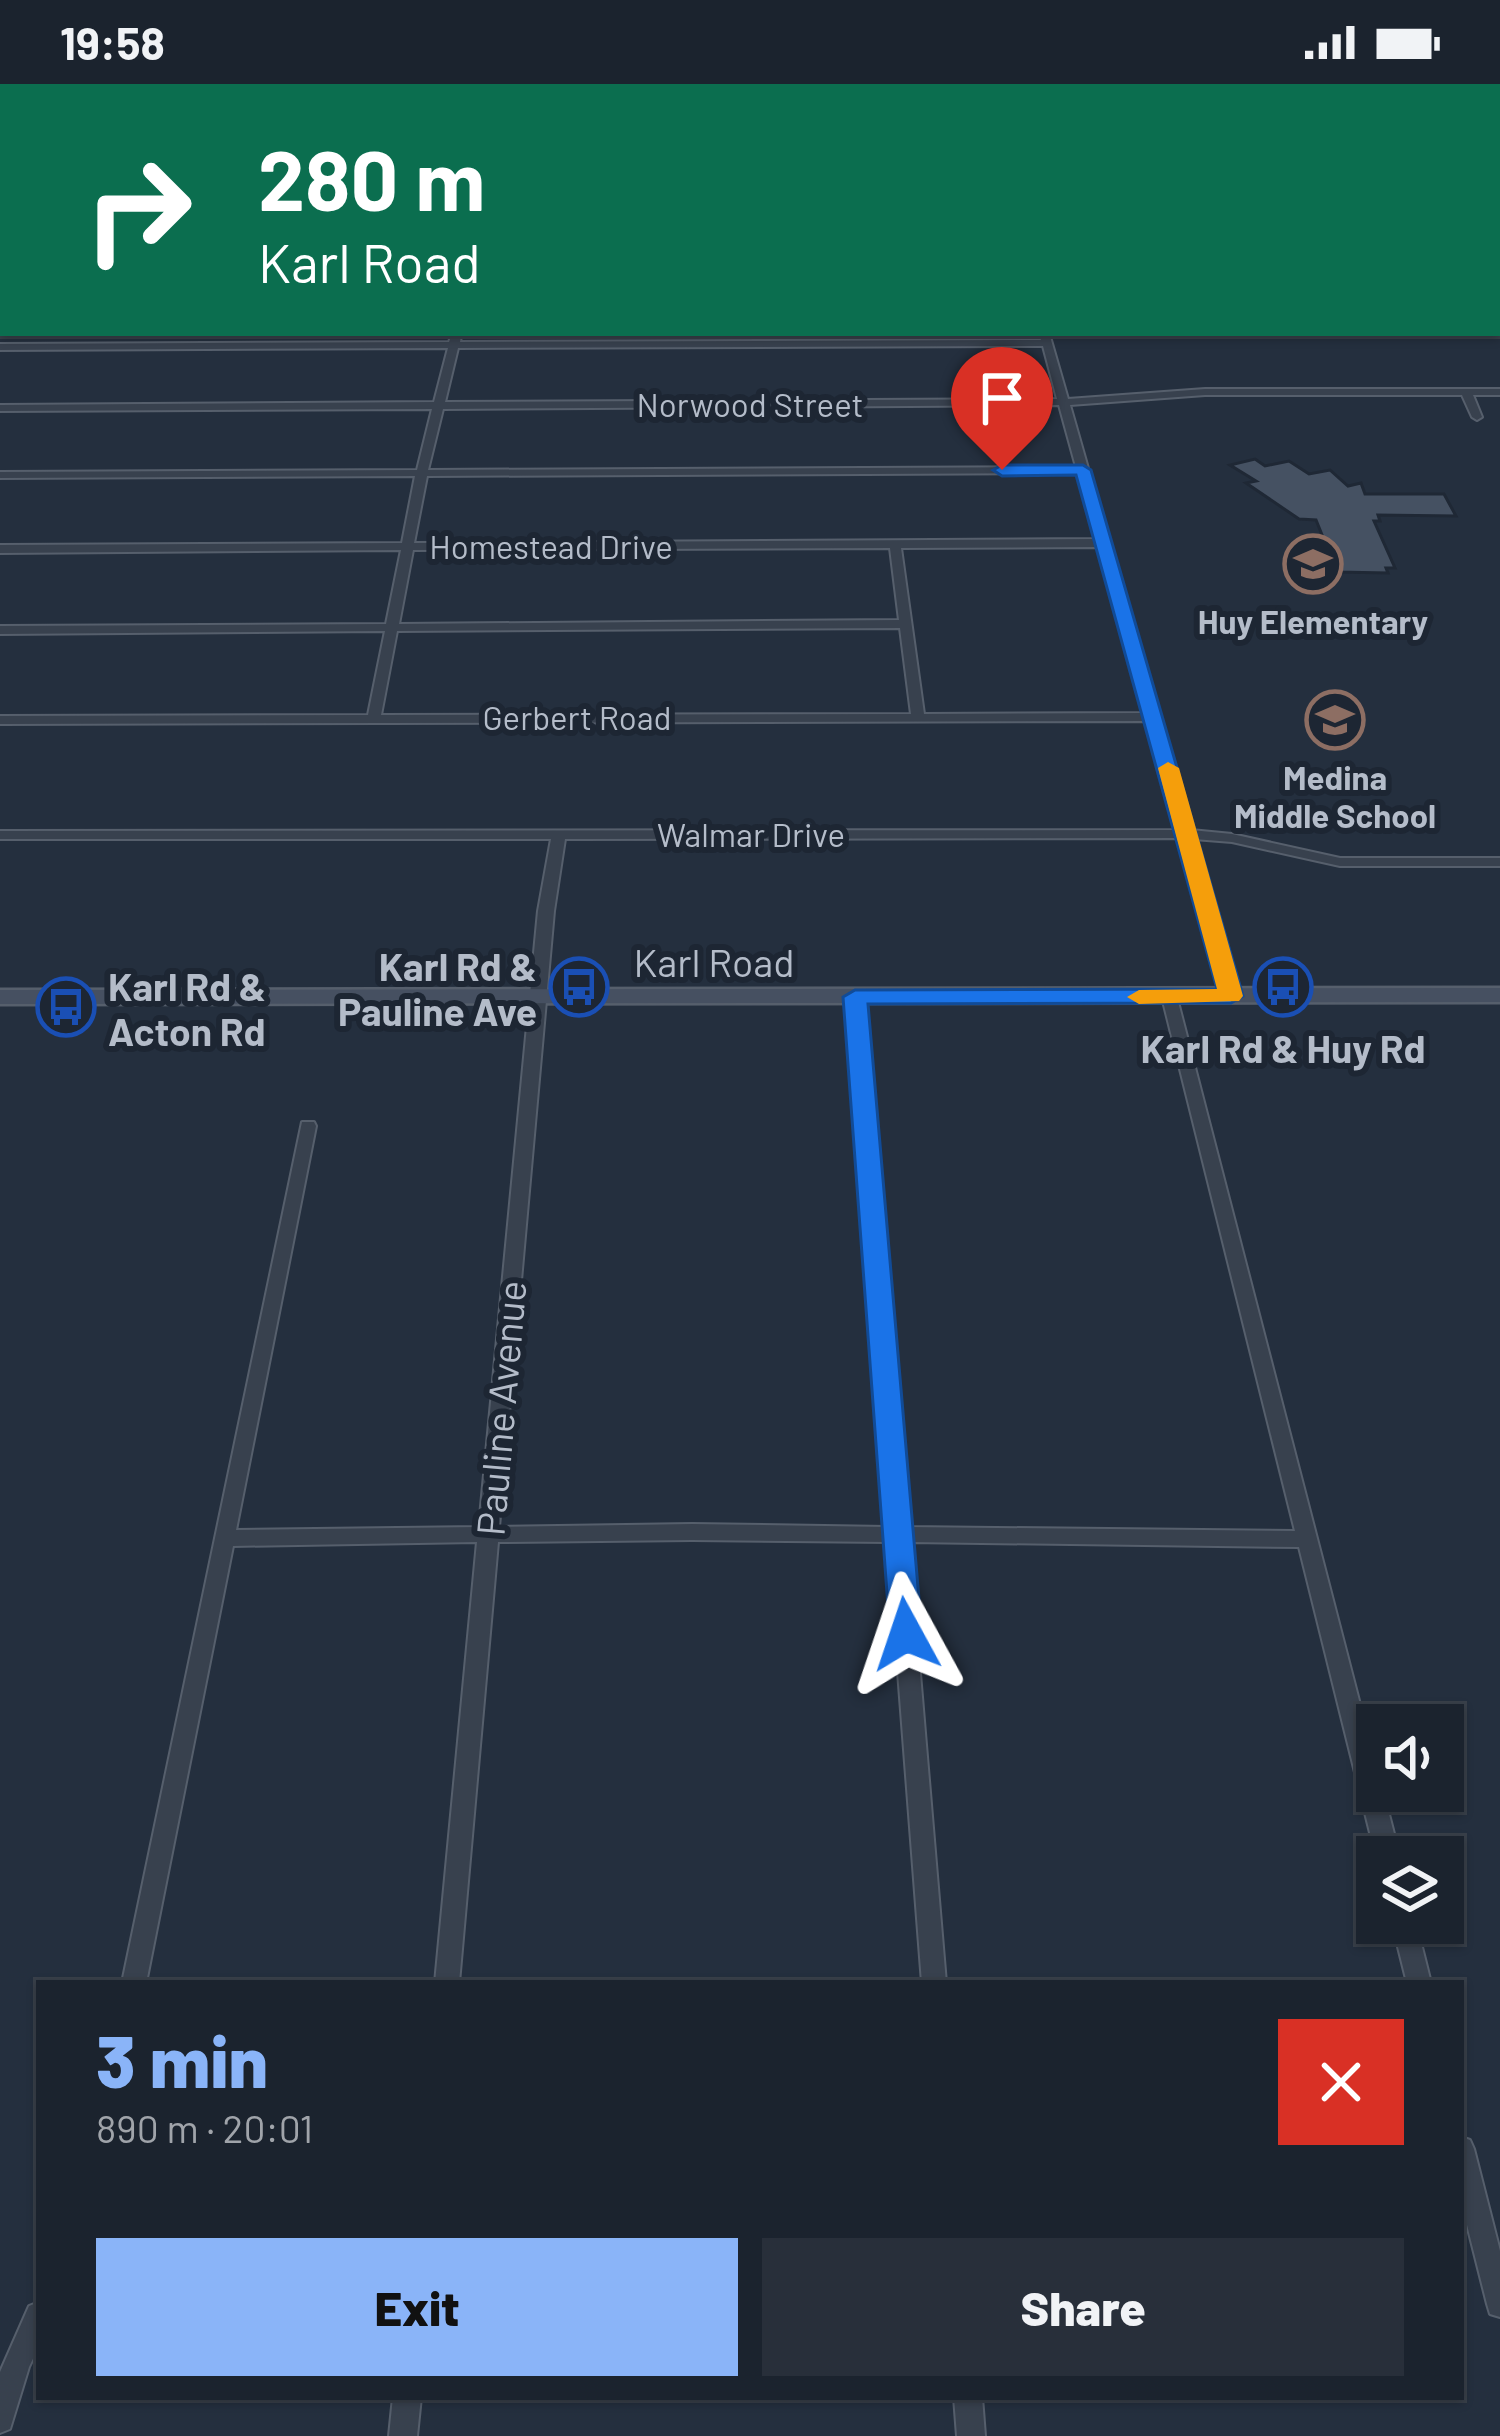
<!DOCTYPE html>
<html lang="en">
<head>
<meta charset="utf-8">
<style>
	body { margin:0; font-family:Barlow,sans-serif; background:#282f3a; color:#f1f3f6; height:100vh; display:flex; flex-direction:column; font-size:45px; white-space:nowrap }
	* { box-sizing:border-box; margin:0 }
	p { font-size:39px; color:#a0a4aa }
	.icon { flex:none; width:66px; height:66px; fill:none; stroke:currentColor; stroke-width:2; stroke-linecap:round; stroke-linejoin:round }
	.map { position:relative; flex:1; overflow:hidden }
	.panel { position:absolute; left:36px; top:1896px; width:1428px; height:420px; display:flex; flex-direction:column; background:#1b232e; border-radius:0px; box-shadow:0 3px 9px #0004,0 0 0 3px #39404a }
	.panel>* { flex:none }
	.guide { position:absolute; left:0px; top:0px; width:1500px; height:252px; box-shadow:0 3px 9px #0004,0 0 0 3px #39404a; background:#0b6e4f; color:#fff; overflow:hidden }
	.controls { position:absolute; left:1356px; top:1620px; display:grid; gap:24px }
	.controls a { display:grid; place-items:center; width:108px; height:108px; border-radius:0px; background:#1b232e; box-shadow:0 3px 9px #0004,0 0 0 3px #39404a; font-size:60px }
	.pin { position:absolute; display:grid; place-items:center; width:102px; height:102px; color:#fff; margin:-123px -51px; border-radius:50% 50% 50% 0; rotate:-45deg; box-shadow:0 0 12px #0007 }
	.pin .icon { rotate:45deg }
	.me { position:absolute; width:132px; margin:-66px; rotate:355deg; stroke-linejoin:round; filter:drop-shadow(0 0 9px #0008) }
	.turn { display:flex; align-items:center; gap:42px; height:252px; padding:0 60px; font-size:54px }
	.turn .icon { width:156px; height:156px; stroke-width:2.5 }
	.turn b { display:block; font-size:84px; line-height:102px }
	.round { display:grid; place-items:center; flex:none; width:126px; height:126px; border-radius:0px; background:#282f3a }
	.summary { display:flex; align-items:center; justify-content:space-between; height:204px; padding:0 60px }
	h1 { font-size:72px; font-weight:800; line-height:90px; color:#8ab4f8 }
	.primary-button { display:flex; gap:24px; margin-top:auto; padding:24px 60px }
	.primary-button a { flex:1; height:138px; border-radius:0px; background:#8ab4f8; color:#111; font-size:48px; font-weight:800; line-height:138px; text-align:center }
	.primary-button a+a { background:#282f3a; color:#f1f3f6 }
	.status { display:flex; justify-content:space-between; align-items:center; height:84px; padding:0 60px; background:#1b232e; direction:ltr }
	.status svg { height:33px; fill:currentColor }
	.map>svg:first-child { display:block }
	.building { fill:#455162; stroke:#1f2835; stroke-width:3 }
	.lines { fill:none; stroke-linecap:round; stroke-linejoin:round }
	.minor-casing { stroke:#565f6c; stroke-width:4 }
	.secondary-casing { stroke:#565f6c; stroke-width:5 }
	.minor { fill:#38414e; fill-rule:evenodd }
	.secondary { fill:#465061; fill-rule:evenodd }
	.route { fill:#1a73e8; stroke:#114b97; stroke-width:3 }
	.slow { fill:#f59e0b }
	.labels { text-anchor:middle; dominant-baseline:central; stroke-width:12; stroke-linejoin:round; paint-order:stroke }
	.far-street-label { font-size:33px; fill:#b4bcc9; stroke:#1d2633 }
	.far-poi-label { font-size:33px; font-weight:bold; fill:#b4bcc9; stroke:#1d2633 }
	.street-label { font-size:39px; fill:#b4bcc9; stroke:#1d2633 }
	.poi-label { font-size:39px; font-weight:bold; fill:#b4bcc9; stroke:#1d2633; text-anchor:end }
</style>
</head>
<body>
<div class="status"><b>19:58</b><svg viewBox="0 0 49 12"><path d="M0 12V9h3v3zM5 12V6h3v6zM10 12V3h3v9zM15 12V0h3v12zM26 1h20v11H26zM47 4h2v5h-2z"/></svg></div>
<div class="map">
<svg width="1500" height="2352" viewBox="0 0 1500 2352">
	<rect width="100%" height="100%" fill="#242f3e"/>
	<path class="building" d="M1255 375 1265 382 1289 377 1309 390 1330 386 1348 402 1361 399 1365 410H1444L1456 432 1378 431 1380 437H1374L1395 484H1386L1388 489 1337 488 1316 436 1299 435 1246 399 1256 397 1230 381Z"/>
	<g class="lines">
		<defs>
			<path id="minor" d="M969 0H977L978 3H970Z
				M1138 0H1146L1145 3H1137Z
				M1285 0H1293V3H1285Z
				M1432 0H1440L1442 3H1434Z
				M3 48V57L0 58V49Z
				M0 67H3V73H0Z
				M1497 80 1500 81V90L1497 89Z
				M1497 105H1500V111H1497Z
				M0 110H3V116H0Z
				M0 156H3V162H0Z
				M3 208V214L0 215V209Z
				M1497 226H1500V232H1497Z
				M456 249 461 252 460 258 1041 256 1039 249H1049L1068 315 1205 305H1500V311H1473L1482 333 1477 336 1472 333 1462 311H1205L1070 321 1191 746 1232 750 1340 774H1500V782H1340L1232 758 1194 755 1239 912 1237 915 1231 917 1223 912 1179 754 565 755 554 827 499 1443 692 1440 887 1443 847 913 855 908 863 913 908 1443 1295 1447 1162 913 1164 910H1176L1377 1686V1707H1383L1400 1773H1376L1299 1463 909 1458 946 1899H922L888 1458 692 1456 498 1458 459 1899H435L477 1458 233 1462 146 1899H122L302 1038H314L316 1042 236 1446 479 1443 538 827 551 755H0V747L1177 746 1147 637 0 640V632L368 631 385 547 0 550V542L386 540 401 466 0 469V461L402 459 415 392 0 394V388L417 386 432 325 0 327V321L434 318 448 264 0 266V260L449 258 452 250ZM1043 262 1057 315 445 318 458 264ZM1059 321 1076 383 428 386 443 325ZM1078 389 1096 455 414 459 427 392ZM1098 463 1145 629 924 630 901 464ZM890 464 899 536 399 540 413 466ZM900 544 911 630 381 631 397 547Z
				M1392 1839H1416L1431 1899H1407Z
				M1461 2053 1470 2056 1474 2065 1500 2167V2233L1490 2230 1487 2220 1461 2117Z
				M39 2218V2262L29 2283 10 2345 0 2349V2288L29 2222Z
				M393 2313H421L417 2352H389Z
				M954 2313H982L985 2352H957Z"/>
			<path id="secondary" d="M1500 904V918L0 920V906Z"/>
		</defs>
		<use href="#minor" class="minor-casing"/>
		<use href="#secondary" class="secondary-casing"/>
		<use href="#minor" class="minor"/>
		<use href="#secondary" class="secondary"/>
	</g>
	<path class="route" d="M1083 381 1091 386 1243 912 1231 919 868 920 922 1550 918 1559 906 1563 895 1559 890 1550 843 913 855 906 1217 905 1076 391 1002 392 993 386 1002 381Z"/>
	<path class="slow" d="M1168 678 1179 684 1243 912 1239 917 1139 920 1127 913 1139 906 1217 905 1158 684Z"/>
	<defs>
		<symbol id="school-ring" viewBox="-11 -11 22 22"><circle r="9.5" fill="#1d2633" stroke="#8d6e63" stroke-width="1.5"/><path d="M0-5L7-2L0 1L-7-2ZM-4 1L0 2.5L4 1V4Q0 6-4 4Z" fill="#8d6e63"/></symbol>
		<symbol id="bus-ring" viewBox="-11 -11 22 22"><circle r="9.5" fill="#1d2633" stroke="#1a4fb4" stroke-width="1.5"/><path d="M-5-6H5V4H4V6H2V4H-2V6H-4V4H-5ZM-3.5-4V0h7V-4ZM-3.5 1.2v1.5H-2V1.2ZM2 1.2v1.5H3.5V1.2Z" fill="#1a4fb4"/></symbol>
	</defs>
	<g fill-rule="evenodd">
		<use href="#school-ring" x="1280" y="447" width="66" height="66"/>
		<use href="#school-ring" x="1302" y="603" width="66" height="66"/>
		<use href="#bus-ring" x="546" y="870" width="66" height="66"/>
		<use href="#bus-ring" x="1250" y="870" width="66" height="66"/>
		<use href="#bus-ring" x="33" y="890" width="66" height="66"/>
	</g>
	<g class="labels">
		<g class="far-street-label">
			<text x="750" y="320">Norwood Street</text>
			<text x="551" y="462">Homestead Drive</text>
			<text x="577" y="633">Gerbert Road</text>
			<text x="751" y="750">Walmar Drive</text>
		</g>
		<g class="far-poi-label">
			<text x="1313" y="537">Huy Elementary</text>
			<text x="1335" y="693">Medina<tspan x="1335" dy="38">Middle School</tspan></text>
		</g>
		<g class="street-label">
			<text x="714" y="877">Karl Road</text>
			<text transform="translate(500 1324) rotate(-85)">Pauline Avenue</text>
		</g>
		<g class="poi-label">
			<text x="537" y="881">Karl Rd &amp;<tspan x="537" dy="45">Pauline Ave</tspan></text>
			<text x="108" y="901" text-anchor="start">Karl Rd &amp;<tspan x="108" dy="45">Acton Rd</tspan></text>
			<text x="1283" y="963" text-anchor="middle">Karl Rd &amp; Huy Rd</text>
		</g>
	</g>
</svg>
<div class="controls">
<a><svg class="icon" aria-label="sound" viewBox="0 0 24 24"><path d="M4 9h4l5-4v14l-5-4H4zM17 9q2 3 0 6"/></svg></a>
<a><svg class="icon" aria-label="layers" viewBox="0 0 24 24"><path d="M12 4l9 5-9 5-9-5zM3 14l9 5 9-5"/></svg></a>
</div>
<div class="pin" style="left:1002px;top:386px;background:#d93025"><svg class="icon" aria-label="arrive" viewBox="0 0 24 24"><path d="M6 21V4h12l-3 4 3 4H6"/></svg></div>
<svg class="me" style="left:906px;top:1550px" viewBox="-20 -20 40 40"><path d="M0-17L14 15 0 8-14 15z" fill="#1a73e8" stroke="#fff" stroke-width="4"/></svg>
<div class="guide">
<div class="turn"><svg class="icon" aria-label="right" viewBox="0 0 24 24"><path d="M7 20v-9h11M14 6l5 5-5 5"/></svg><div><b>280 m</b>Karl Road</div></div>
</div>
<section class="panel">
<div class="summary"><div><h1>3 min</h1><p>890 m · 20:01</p></div><a class="round" style="background:#d93025;color:#fff"><svg class="icon" aria-label="close" viewBox="0 0 24 24"><path d="M6 6l12 12M18 6L6 18"/></svg></a></div>
<div class="primary-button"><a>Exit</a><a>Share</a></div>
</section>
</div>
</body>
</html>
